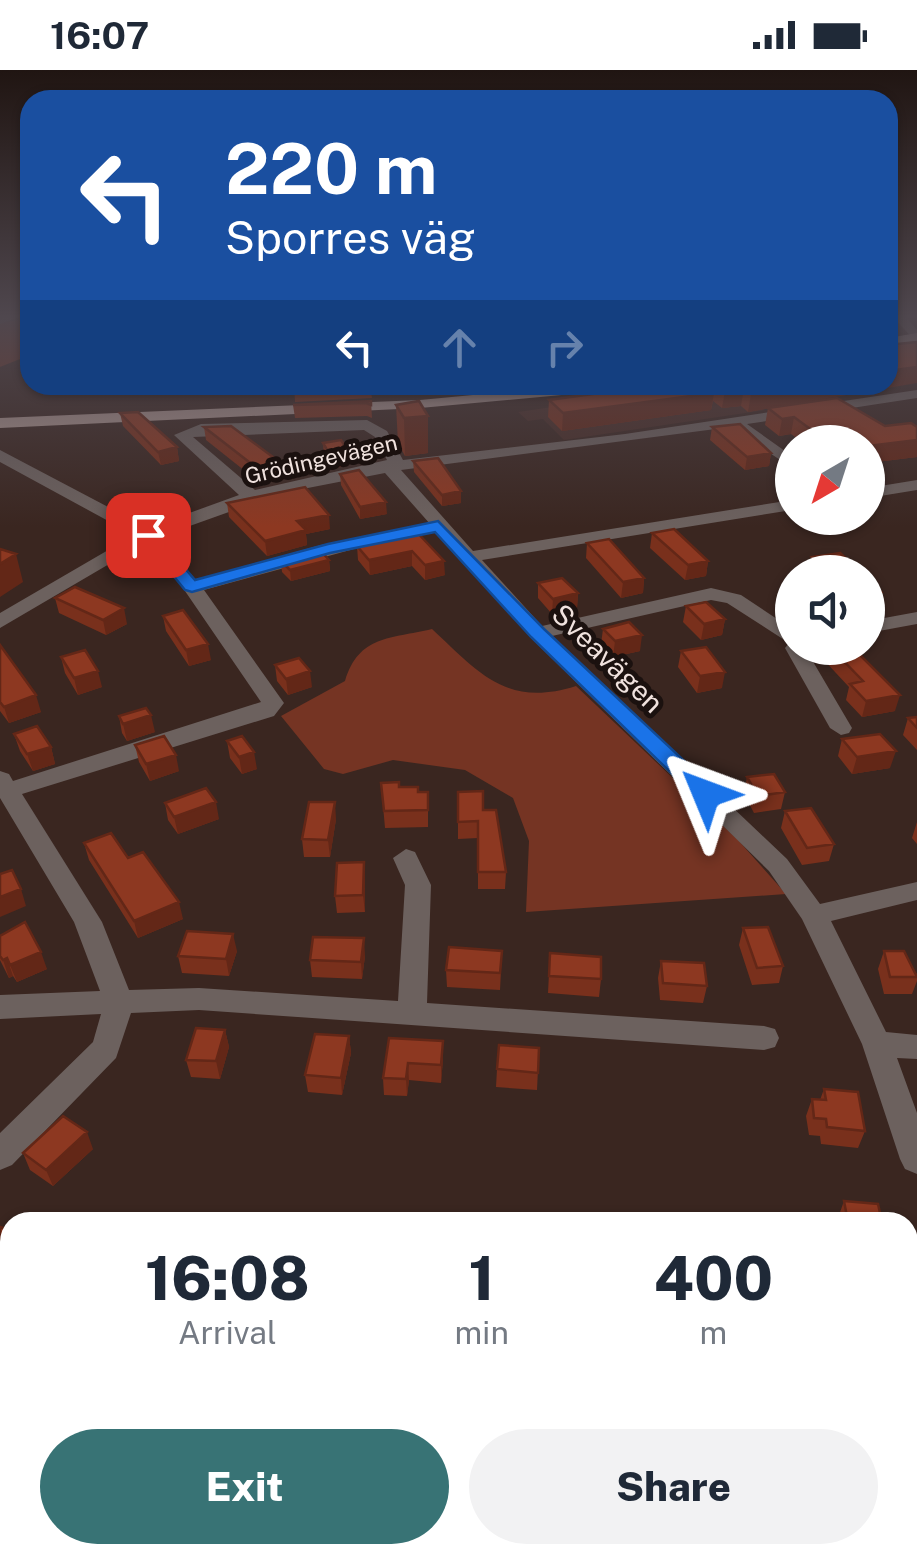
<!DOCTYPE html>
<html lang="en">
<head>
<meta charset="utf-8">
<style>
	body { margin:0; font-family:"Public Sans",sans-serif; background:#f2f2f3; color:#1f2937; height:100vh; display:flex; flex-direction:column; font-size:38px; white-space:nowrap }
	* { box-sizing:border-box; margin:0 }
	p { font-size:32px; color:#747a83 }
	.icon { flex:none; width:55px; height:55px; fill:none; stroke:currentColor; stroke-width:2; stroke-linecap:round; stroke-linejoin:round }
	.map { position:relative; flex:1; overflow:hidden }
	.drawer { position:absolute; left:0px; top:1142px; width:918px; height:352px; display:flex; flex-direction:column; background:#fff; border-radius:30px 30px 0 0; box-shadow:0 2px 8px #0004 }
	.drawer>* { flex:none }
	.banner { position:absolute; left:20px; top:20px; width:878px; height:305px; border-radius:30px; box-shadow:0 2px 8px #0004; background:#1a4fa0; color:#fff; overflow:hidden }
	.needle { width:65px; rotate:219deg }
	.tools { position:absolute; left:775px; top:355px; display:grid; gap:20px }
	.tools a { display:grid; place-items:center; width:110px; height:110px; border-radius:50%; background:#fff; box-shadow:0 2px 8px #0004; font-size:50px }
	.pin { position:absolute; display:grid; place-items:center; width:85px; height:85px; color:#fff; margin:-42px; border-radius:20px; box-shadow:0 5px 15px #0006 }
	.me { position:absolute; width:110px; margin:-55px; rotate:314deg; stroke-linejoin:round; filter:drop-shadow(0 0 8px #0008) }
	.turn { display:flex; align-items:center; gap:35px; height:210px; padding:0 40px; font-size:45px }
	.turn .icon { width:130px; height:130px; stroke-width:2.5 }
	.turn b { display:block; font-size:70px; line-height:85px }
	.lanes { display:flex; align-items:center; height:95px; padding:0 40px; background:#0003; justify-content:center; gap:50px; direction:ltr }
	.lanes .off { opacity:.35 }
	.eta { display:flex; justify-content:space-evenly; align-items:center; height:170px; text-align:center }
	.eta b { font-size:60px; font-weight:800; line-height:70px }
	.button { display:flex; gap:20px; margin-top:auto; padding:20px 40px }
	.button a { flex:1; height:115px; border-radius:60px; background:#387375; color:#fff; font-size:40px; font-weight:800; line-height:115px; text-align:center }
	.button a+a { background:#f2f2f3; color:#1f2937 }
	.status { display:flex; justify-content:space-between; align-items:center; height:70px; padding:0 50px; background:#fff; direction:ltr }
	.status svg { height:28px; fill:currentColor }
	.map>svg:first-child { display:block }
	.built { fill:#482c25 }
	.green { fill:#753423 }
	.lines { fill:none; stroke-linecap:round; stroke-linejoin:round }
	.minor { fill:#6c615e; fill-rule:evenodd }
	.major { fill:#ac9690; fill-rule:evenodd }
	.wall { fill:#79301c }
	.shaded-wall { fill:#632717 }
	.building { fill:#8d3821; stroke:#632717; stroke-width:2.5 }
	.route { fill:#1a73e8; stroke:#114b97; stroke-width:2.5 }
	.labels { text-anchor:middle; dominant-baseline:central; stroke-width:10; stroke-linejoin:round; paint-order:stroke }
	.far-street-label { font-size:22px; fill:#f0e2de; stroke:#1b110f }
	.street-label { font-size:28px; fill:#f0e2de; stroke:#1b110f }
</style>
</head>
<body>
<div class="status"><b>16:07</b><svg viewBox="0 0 49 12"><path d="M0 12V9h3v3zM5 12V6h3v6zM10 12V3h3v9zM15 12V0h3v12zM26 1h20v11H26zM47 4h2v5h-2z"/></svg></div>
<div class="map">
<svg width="917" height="1493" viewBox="0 0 917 1493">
	<rect width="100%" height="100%" fill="#3a2620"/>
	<path class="built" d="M699 315 766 340 564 370 543 349 528 351 518 342Z"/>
	<path class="green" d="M30 248V285L0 297V253Z
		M432 559C479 603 507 638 576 616L738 770 786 824 526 842 529 771 513 728 465 700 393 690 343 704 324 699 281 646 345 611C359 565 390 569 432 559Z"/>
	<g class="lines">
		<path class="minor" d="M0 248H17L0 254Z
			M894 248H907L917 260V273Z
			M917 320V328L747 354 792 386V398L731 357 401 400 473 481 792 430V440L482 490 542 556 711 518 741 525 792 559V578H805L852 658 849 663 841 665 830 658 785 578 789 573 727 533 711 530 552 566 787 789 820 834 917 812V830L831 851 886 962 917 965V989L897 988 917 1043V1104L905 1099 900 1089 862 974 802 849 769 801 530 567 385 403 282 423 159 467 196 510 321 475 400 459 409 464 204 520 284 633 274 646 22 724 102 852 129 920 199 918 398 931 405 815 393 788 406 779 415 782 431 815 427 933 764 956 775 959 779 968 775 977 764 980 199 940 131 943 116 988 12 1095 0 1100V1063L93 972 101 944 0 949V925L100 921 74 852 0 728V701L9 704 13 711 261 632 185 521 145 473 0 558V543L134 465 0 392V380L148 458 239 425 174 365 201 354 367 350 387 361 403 390 625 364ZM364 360 375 367 387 390 255 420 193 367Z
			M917 410V420L868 428V418Z
			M917 542V554L868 563V551Z
			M908 1286H917V1324H908Z
			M0 1328 10 1330V1370L0 1368Z
			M338 1485H382L381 1493H337Z"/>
		<path class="major" d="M917 263V271L888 276V268Z
			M579 315H633L626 319 420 338 0 358V348L420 330Z"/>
	</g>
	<path class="wall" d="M294 315H382V321H371L372 328 295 332Z
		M658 315H888L748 342 741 336 722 338 713 331 711 340 562 361 548 347 549 330Z
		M371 331 372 348 367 346 295 348 293 335Z
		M396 335 428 346V383L405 386 398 373Z
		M768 338 885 356 917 387 868 393V372H802L791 364 779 366 765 355Z
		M120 343 177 377 179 391 161 395 123 356Z
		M204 357 282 407 260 413 206 370Z
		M712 357 771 383 769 396 745 400 710 370Z
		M323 373 348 381 349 395 331 399 324 387Z
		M413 391 461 433 442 436 414 402Z
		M340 404 387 444 360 449 341 415Z
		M227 433 330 459 306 464 307 475 267 486 229 447Z
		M412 457 445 505 425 510 412 496 370 505 358 490 357 476 366 473V467Z
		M652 463 708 491 706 506 685 510 650 478Z
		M587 473 644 508 643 523 621 528 586 488Z
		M812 487 860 502H809Z
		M329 490 330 501 291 511 282 502 281 491Z
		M538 513 578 523 577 538 552 544 538 528Z
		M55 528 127 554 106 565 59 543Z
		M686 536 725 549 722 565 701 570 683 552Z
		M163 546 211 590 189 596 166 561Z
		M603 559 640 581 613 587 601 574Z
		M0 575 41 642 9 653 0 641Z
		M825 578H853L895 641 862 647 846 630 849 617 822 588Z
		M681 581 722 618 697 623 678 597Z
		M61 587 102 617 78 625 65 603Z
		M275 595 312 617 288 625 277 611Z
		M119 646 155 662 127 671 122 663Z
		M917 647V680L903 665 908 648Z
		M14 664 51 677 55 694 33 701 20 681Z
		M842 669 890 698 852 704 838 686Z
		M227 671 257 699 242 704 230 688Z
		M135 675 179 701 150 711 139 692Z
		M747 707 785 722 781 739 754 743 744 724Z
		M381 713 418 722H428V757L385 758Z
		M458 722 483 740 506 802 505 819H478V768L458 769Z
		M165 733 219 749 178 764 168 750Z
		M785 741 834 774 829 791 802 795 781 758Z
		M336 749 330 787H304L302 769Z
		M917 752V774L912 768Z
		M84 773 128 788 183 849 138 868 89 790Z
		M364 792 365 842 337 843 335 826Z
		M743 858 783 896 779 913 752 915 739 875Z
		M0 866 47 899 17 912 13 906 9 908 0 890Z
		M237 881 229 906 182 903 178 886Z
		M502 881 500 920 447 917 446 900Z
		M884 881 917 904V911L912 924H884L878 899Z
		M550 883 601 909 599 927 548 923Z
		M365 886 362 909 312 907 310 890Z
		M661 891 707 916 703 933 660 930 658 908Z
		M225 960 229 977 220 1009 191 1007 186 990Z
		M349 966 351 983 342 1025 308 1022 305 1005Z
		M389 968 443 989 441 1013 409 1010 407 1026 384 1025 383 1008Z
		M539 978 537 1020 496 1017 497 999Z
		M824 1019 865 1061 858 1078 821 1074 820 1066 809 1065 806 1046 812 1029 820 1030Z
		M93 1079 53 1116 30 1100 23 1083Z
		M844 1131 882 1152H838V1148Z
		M0 1157 10 1160V1230L0 1227Z
		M908 1359 917 1361V1420L908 1418Z
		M37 1485H114L111 1493H67Z"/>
	<path class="shaded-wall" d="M917 297V313L748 342 751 324 806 315H888V301Z
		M744 318 741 336 722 338 725 321Z
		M714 323 711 340 562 361 563 343Z
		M428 346V383L405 386 404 348Z
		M794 347 791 364 779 366 782 349Z
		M917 370V387L868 393V376Z
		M177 377 179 391 161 395 158 382Z
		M348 381 349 395 331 399 330 385Z
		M771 383 769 396 745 400 747 387Z
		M281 393 282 407 260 413 258 399Z
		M461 421V433L442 436V425Z
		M386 432 387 444 360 449V437Z
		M329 445 330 459 306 464 307 475 267 486 265 471 297 451Z
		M412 481V496L370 505 369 490Z
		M16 484 23 512 0 527V494Z
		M329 490 330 501 291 511 290 500Z
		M444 491 445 505 425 510V495Z
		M708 491 706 506 685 510 688 495Z
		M644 508 643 523 621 528 623 512Z
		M881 522 877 538 868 539V524Z
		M578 523 577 538 552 544 553 529Z
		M124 538 127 554 106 565 103 550Z
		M725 549 722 565 701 570 704 554Z
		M642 565 640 581 613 587 615 571Z
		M208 574 211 590 189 596 186 580Z
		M98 601 102 617 78 625 74 608Z
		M310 601 312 617 288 625 286 609Z
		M725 602 722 618 697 623 700 606Z
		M36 625 41 642 9 653 4 637Z
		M900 625 895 641 862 647 866 631Z
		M151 645 155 662 127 671 123 654Z
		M51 677 55 694 33 701 27 684Z
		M896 681 890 698 852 704 857 687Z
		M254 682 257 699 242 704 239 687Z
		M176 685 179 701 150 711 146 694Z
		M216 732 219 749 178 764 174 747Z
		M335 732 336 749 330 787 328 770Z
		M364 792 365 809V842L363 825Z
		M21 819 26 836 0 847V827Z
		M179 832 183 849 138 868 134 851Z
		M233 864 237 881 229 906 226 889Z
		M364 868 365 886 362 909 361 892Z
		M41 882 47 899 17 912 10 895Z
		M7 888 13 906 9 908 3 890Z
		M225 960 229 977 220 1009 216 991Z
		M349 966 351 983 342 1025 341 1008Z
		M443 971V989L441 1013V995Z
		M408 993 409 1010 407 1026 406 1009Z
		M87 1062 93 1079 53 1116 46 1100Z
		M102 1485H114L111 1493H101L99 1491Z"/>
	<path class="building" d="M917 272V297L888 301V275Z
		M658 315H713L714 323 563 343 549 330Z
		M717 315H806L751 324 744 318 725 321Z
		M837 328 885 356 911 353 917 357V370L868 376V372H828L794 347 782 349 768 338Z
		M371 331V335L366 333 293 335Z
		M419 331 428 346 404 348 396 335Z
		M138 342 177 377 158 382 120 343Z
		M740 354 771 383 747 387 712 357Z
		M231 356 281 393 258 399 204 357Z
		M341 370 348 381 330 385 323 373Z
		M438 388 461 421 442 425 413 391Z
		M359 400 386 432 360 437 340 404Z
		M305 417 329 445 297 451 306 460 265 471 227 433Z
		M412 457 444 491 425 495 412 481 369 490 357 476 371 472 366 467Z
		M674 459 708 491 688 495 652 463Z
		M609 469 644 508 623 512 587 473Z
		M0 479 16 484 0 494Z
		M320 480 329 490 290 500 281 491Z
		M840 483 860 502H828L812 487Z
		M562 508 578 523 553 529 538 513Z
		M868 509 881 522 868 524Z
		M75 517 124 538 103 550 55 528Z
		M706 532 725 549 704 554 686 536Z
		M183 540 208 574 186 580 163 546Z
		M629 552 642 565 615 571 603 559Z
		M0 575 36 625 4 637 0 632Z
		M706 577 725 602 700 606 681 581Z
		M831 578H853L900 625 866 631 850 614 863 611Z
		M85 580 98 601 74 608 61 587Z
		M299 588 310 601 286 609 275 595Z
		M146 638 151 645 123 654 119 646Z
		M917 647V658L908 648Z
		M37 656 51 677 27 684 14 664Z
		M880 664 896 681 857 687 842 669Z
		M164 666 176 685 146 694 135 675Z
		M242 666 254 682 239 687 227 671Z
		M774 704 785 722 758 726 747 707Z
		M399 712V717H418V722H428V740L384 741 381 713Z
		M206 718 216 732 174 747 165 733Z
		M483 721V740H496L506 802H478V751L458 752V722Z
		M309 732H335L328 770 302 769Z
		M811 738 834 774 807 778 785 741Z
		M111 763 128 788 143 782 179 832 134 851 84 773Z
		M364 792 363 825 335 826 337 793Z
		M12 800 21 819 0 827V804Z
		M25 852 41 882 10 895 7 888 3 890 0 886V866Z
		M768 857 783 896 757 898 743 858Z
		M187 861 233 864 226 889 178 886Z
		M313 867 364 868 361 892 310 890Z
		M449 877 502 881 500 903 446 900Z
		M884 881H904L917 907H890Z
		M550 883 601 887V909L549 906Z
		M661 891 704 893 707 916 663 913Z
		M196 958 225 960 216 991 186 990Z
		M315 964 349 966 341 1008 305 1005Z
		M389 968 443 971 441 995 408 993 406 1009 383 1008Z
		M499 975 539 978 538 1003 497 999Z
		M824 1019 858 1022 865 1061 827 1057 826 1049 814 1048 812 1029 826 1030Z
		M63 1046 87 1062 46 1100 23 1083Z
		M844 1131 878 1134 882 1152H848Z
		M0 1157 10 1160V1169L4 1179 10 1180V1216L0 1213Z
		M908 1359 917 1361V1404L908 1402Z
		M78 1485H102L99 1491Z
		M237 1485H283L281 1493H235Z"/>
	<linearGradient id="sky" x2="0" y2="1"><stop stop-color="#201512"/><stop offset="0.54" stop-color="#4f474e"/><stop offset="1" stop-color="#4f474e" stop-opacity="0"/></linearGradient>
	<rect width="917" height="457" fill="url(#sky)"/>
	<path class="route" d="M438 451 544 559 714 719V729H698L531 567 435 462 330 483 192 522 185 520 140 465 154 462 195 510 328 474Z"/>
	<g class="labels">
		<g class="far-street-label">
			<text transform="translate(321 389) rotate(-13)">Grödingevägen</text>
		</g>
		<g class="street-label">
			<text transform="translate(608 588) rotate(44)">Sveavägen</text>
		</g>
	</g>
</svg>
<div class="tools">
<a><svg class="needle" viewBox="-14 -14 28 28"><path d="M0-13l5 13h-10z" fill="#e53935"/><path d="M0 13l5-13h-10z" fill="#747a83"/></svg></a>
<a><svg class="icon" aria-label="sound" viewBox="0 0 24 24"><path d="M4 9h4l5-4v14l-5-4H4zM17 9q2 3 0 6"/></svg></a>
</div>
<div class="pin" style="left:148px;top:465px;background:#d93025"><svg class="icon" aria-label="arrive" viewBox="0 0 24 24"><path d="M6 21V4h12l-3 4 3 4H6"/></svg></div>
<svg class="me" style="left:706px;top:724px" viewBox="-20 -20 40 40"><path d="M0-17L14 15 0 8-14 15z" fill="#1a73e8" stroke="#fff" stroke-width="4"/></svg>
<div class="banner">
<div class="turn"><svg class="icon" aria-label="left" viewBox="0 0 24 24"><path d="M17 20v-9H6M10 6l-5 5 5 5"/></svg><div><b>220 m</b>Sporres väg</div></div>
<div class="lanes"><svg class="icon" aria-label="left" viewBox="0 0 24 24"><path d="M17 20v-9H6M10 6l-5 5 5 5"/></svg><svg class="icon off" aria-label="ahead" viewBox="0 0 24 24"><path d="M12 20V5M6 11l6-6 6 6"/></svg><svg class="icon off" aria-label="right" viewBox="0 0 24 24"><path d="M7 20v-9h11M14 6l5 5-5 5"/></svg></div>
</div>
<section class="drawer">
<div class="eta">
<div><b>16:08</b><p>Arrival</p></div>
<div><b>1</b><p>min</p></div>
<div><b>400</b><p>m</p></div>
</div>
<div class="button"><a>Exit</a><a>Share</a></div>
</section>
</div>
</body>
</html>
